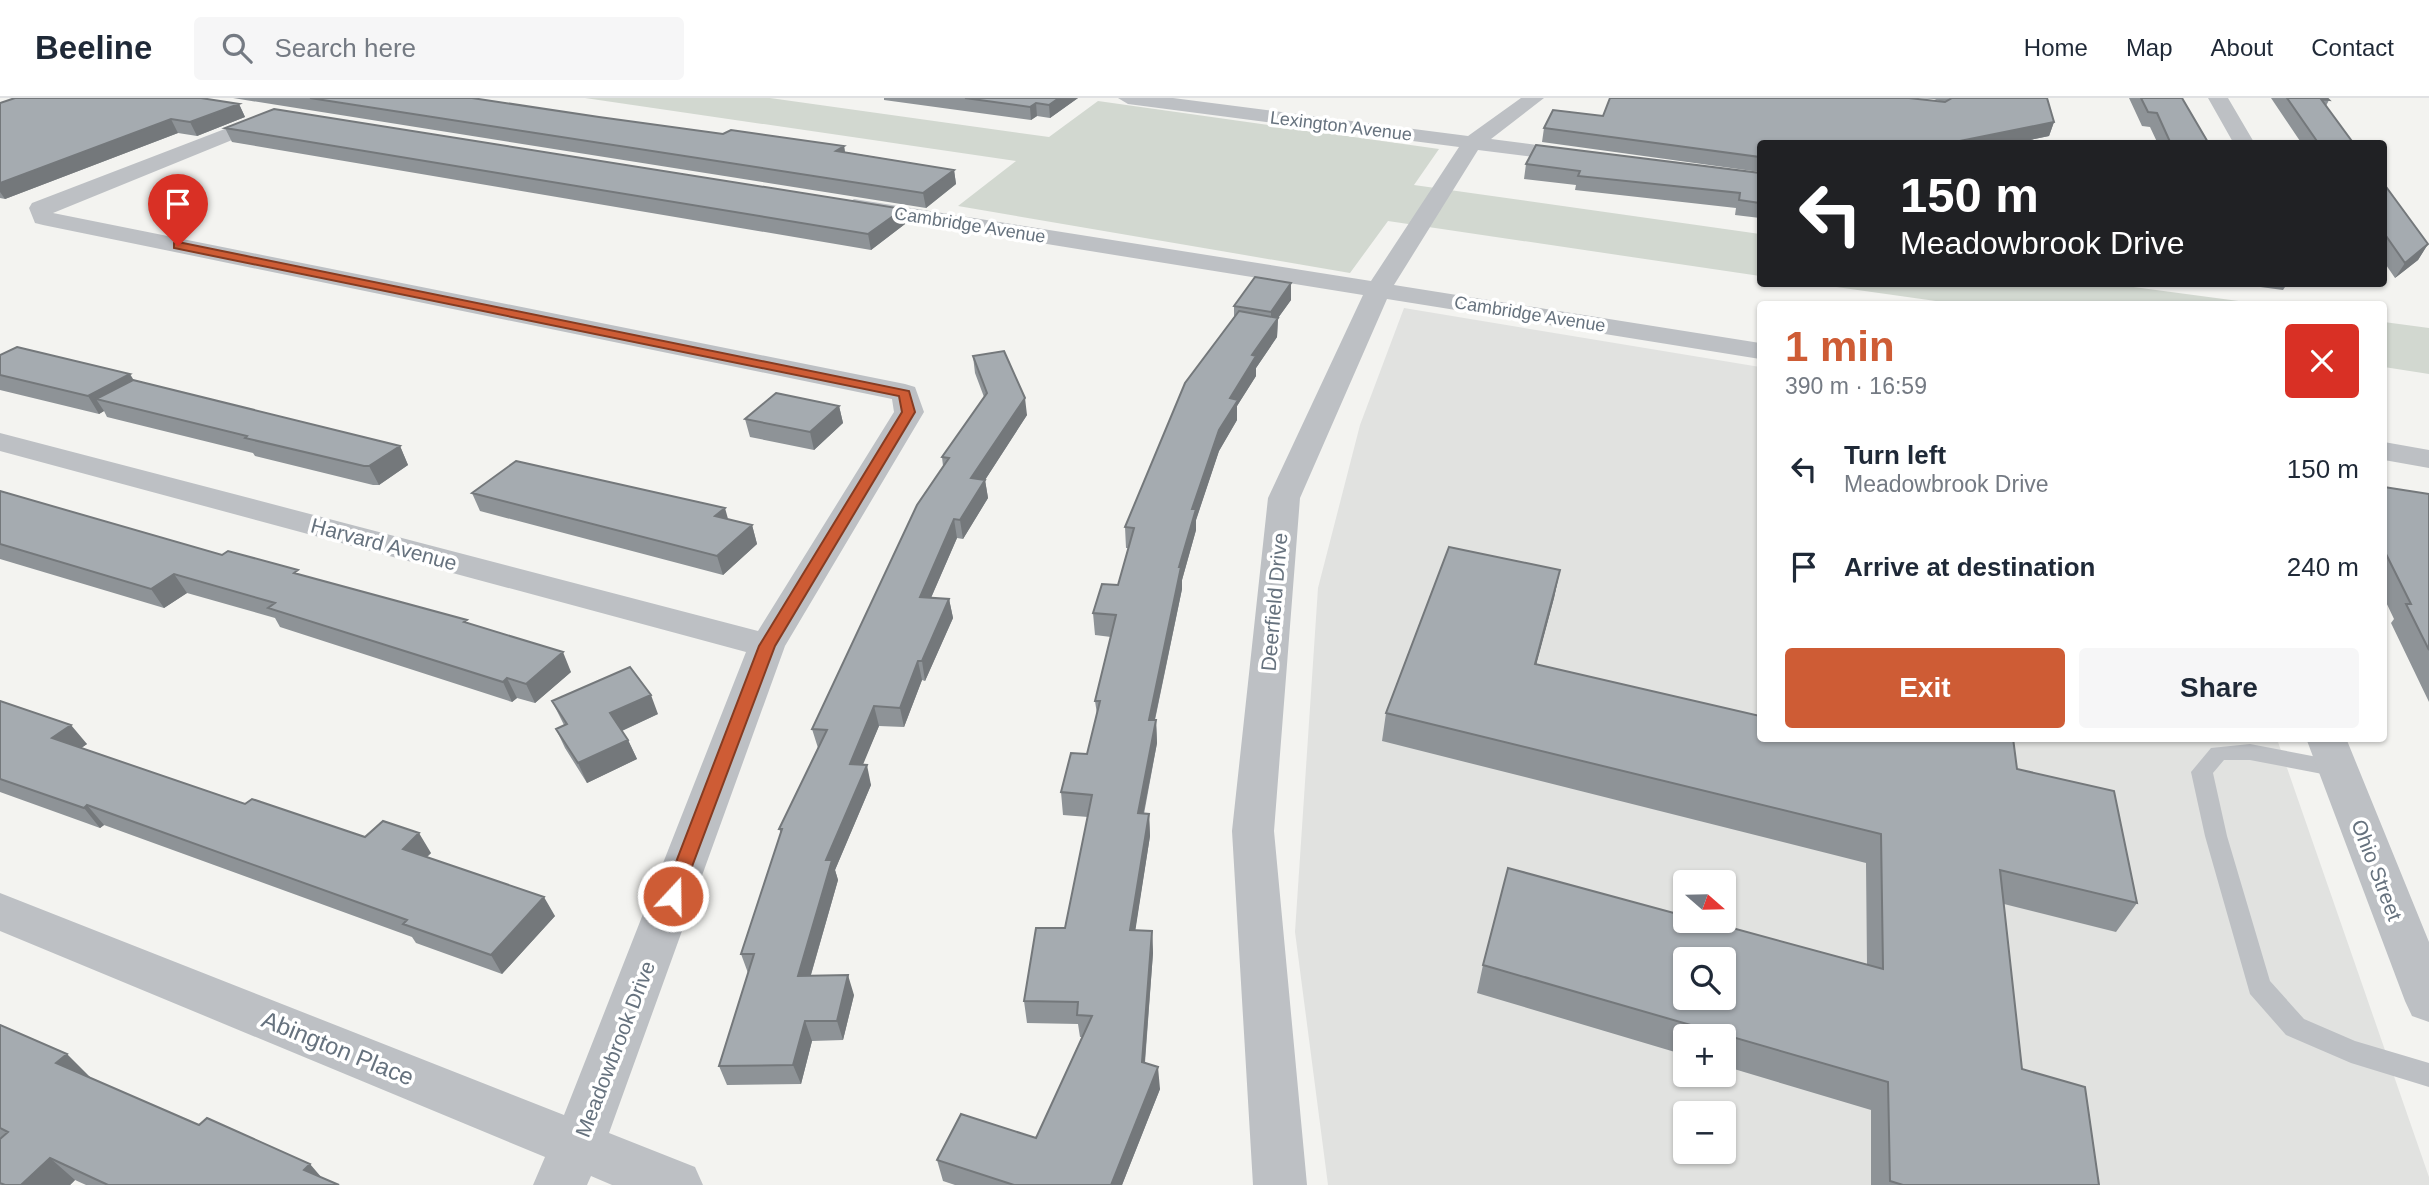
<!DOCTYPE html>
<html lang="en">
<head>
<meta charset="utf-8">
<style>
	body { margin:0; font-family:Helvetica,sans-serif; background:#f6f6f7; color:#1f2937; height:100vh; display:flex; flex-direction:column; font-size:26px; white-space:nowrap }
	* { box-sizing:border-box; margin:0 }
	p { font-size:23px; color:#747a83 }
	.icon { flex:none; width:38px; height:38px; fill:none; stroke:currentColor; stroke-width:2; stroke-linecap:round; stroke-linejoin:round }
	.map { position:relative; flex:1; overflow:hidden }
	.sheet { position:absolute; left:1757px; top:203px; width:630px; height:441px; display:flex; flex-direction:column; background:#fff; border-radius:7px; box-shadow:0 2px 5px #0004 }
	.sheet>* { flex:none }
	.banner { position:absolute; left:1757px; top:42px; width:630px; height:147px; border-radius:7px; box-shadow:0 2px 5px #0004; background:#202124; color:#fff; overflow:hidden }
	.needle { width:46px; rotate:110deg }
	.tools { position:absolute; left:1673px; top:772px; display:grid; gap:14px }
	.tools a { display:grid; place-items:center; width:63px; height:63px; border-radius:7px; background:#fff; box-shadow:0 2px 5px #0004; font-size:35px }
	.pin { position:absolute; display:grid; place-items:center; width:60px; height:60px; color:#fff; margin:-72px -30px; border-radius:50% 50% 50% 0; rotate:-45deg; box-shadow:0 0 7px #0007 }
	.pin .icon { rotate:45deg }
	.me { position:absolute; width:77px; margin:-38px; rotate:21deg; stroke-linejoin:round; filter:drop-shadow(0 0 5px #0008) }
	.turn { display:flex; align-items:center; gap:24px; height:147px; padding:0 28px; font-size:32px }
	.turn .icon { width:91px; height:91px; stroke-width:2.5 }
	.turn b { display:block; font-size:49px; line-height:60px }
	.round { display:grid; place-items:center; flex:none; width:74px; height:74px; border-radius:7px; background:#f6f6f7 }
	.overview { display:flex; align-items:center; justify-content:space-between; height:119px; padding:0 28px }
	h1 { font-size:42px; font-weight:800; line-height:52px; color:#ce5c35 }
	.primary-button { display:flex; gap:14px; margin-top:auto; padding:14px 28px }
	.primary-button a { flex:1; height:80px; border-radius:7px; background:#ce5c35; color:#fff; font-size:28px; font-weight:800; line-height:80px; text-align:center }
	.primary-button a+a { background:#f6f6f7; color:#1f2937 }
	ul { padding:0; list-style:none }
	li { display:flex; align-items:center; gap:21px; height:98px; padding:0 28px }
	li div { flex:1 }
	li b { display:block; font-size:26px }
	li em { font-style:normal }
	header { display:flex; align-items:center; gap:42px; box-sizing:border-box; height:98px; padding:0 35px; background:#fff; border-bottom:2px solid #e0e1e3 }
	header strong { font-size:33px }
	nav { display:flex; gap:38px; margin-inline-start:auto; font-size:24px }
	.search { width:490px; height:63px; background:#f6f6f7; display:flex; align-items:center; gap:18px; box-sizing:border-box; padding:0 24px; border-radius:7px; color:#747a83; font-size:26px }
	.map>svg:first-child { display:block }
	.built { fill:#e1e2e0; fill-rule:evenodd }
	.green { fill:#d2d8d0 }
	.lines { fill:none; stroke-linecap:round; stroke-linejoin:round }
	.lane { fill:#bdc0c4; fill-rule:evenodd }
	.street { fill:#bdc0c4; fill-rule:evenodd }
	.wall { fill:#8e9397 }
	.shaded-wall { fill:#74787b }
	.building { fill:#a5abb0; stroke:#74787b; stroke-width:2; fill-rule:evenodd }
	.route { fill:#ce5c35; stroke:#863c22; stroke-width:2 }
	.labels { text-anchor:middle; dominant-baseline:central; stroke-width:7; stroke-linejoin:round; paint-order:stroke }
	.far-street-label { font-size:18px; fill:#66727e; stroke:#fff }
	.street-label { font-size:21px; fill:#66727e; stroke:#fff }
	.near-street-label { font-size:24px; fill:#66727e; stroke:#fff }
</style>
</head>
<body>
<header>
<strong>Beeline</strong>
<div class="search"><svg class="icon" aria-label="search" viewBox="0 0 24 24"><circle cx="10" cy="10" r="6"/><path d="M15 15l6 6"/></svg>Search here</div>
<nav><a>Home</a><a>Map</a><a>About</a><a>Contact</a></nav>
</header>
<div class="map">
<svg width="2429" height="1087" viewBox="0 0 2429 1087">
	<rect width="100%" height="100%" fill="#f3f3f0"/>
	<path class="built" d="M1404 210 1760 269V640L2277 641 2429 1079V1087H1328L1295 834 1318 490 1360 327ZM1685 784H1724V822H1685ZM1685 861H1724V900H1685ZM1685 938H1724V976H1685ZM1685 1015H1724V1054H1685Z"/>
	<path class="green" d="M585 0H770L1049 39 1098 3 1439 51 1414 87 1760 136V178L1388 123 1350 175 958 108 1016 63Z
		M1815 186H2111L2261 206H1957Z
		M2384 224 2429 230V276L2384 269Z"/>
	<g class="lines">
		<path class="lane" d="M2250 646 2338 663 2346 665 2349 671 2346 677 2338 679 2250 662H2224L2213 675 2227 738 2270 883 2304 921 2355 943 2429 965V989L2351 965 2286 937 2250 896 2205 738 2191 674 2211 650Z"/>
		<path class="street" d="M1118 0H1173L1468 38 1521 0H1544L1491 41 1582 53 1590 54 1593 59 1590 64 1582 65 1478 52 1394 187 1760 245V261L1387 201 1300 400 1274 733 1307 1087H1253L1232 733 1268 400 1363 197 854 115 843 108 854 101 1371 183 1459 49 1128 6Z
			M2208 0H2228L2255 46H2234Z
			M274 12 281 14 284 18 281 22 53 115 905 286 915 289 924 314 785 548 609 1035 695 1069 703 1087H612L591 1078 587 1087H533L545 1059 0 833V795L564 1017 746 554 0 353V335L758 533 894 314 892 301 43 127 35 125 29 110 32 105Z
			M2384 344 2429 352V370L2384 362Z
			M2306 640H2346L2429 844V924L2412 918 2405 903Z"/>
	</g>
	<path class="wall" d="M233 0H472L599 19 723 36 844 48 845 54 954 72 956 86 926 110Z
		M884 0H1078L1050 20 1037 18 1031 22 884 2Z
		M1911 0H2047L2054 24 2049 38 2011 46H1760V74L1542 44 1544 30 1603 18 1939 3 1934 1Z
		M2129 0H2182L2209 46H2158L2150 29 2142 28Z
		M2271 0H2327L2329 2 2326 8 2354 46H2302Z
		M0 5 239 6 245 19 197 38 178 35 5 101 0 100Z
		M225 30 903 111 905 126 871 152 232 44Z
		M1526 66 1760 75V120L1735 117 1736 110 1575 92 1576 87 1524 81Z
		M2384 86 2428 146 2418 162 2395 180 2384 164Z
		M2238 186H2287L2283 192Z
		M1291 202 1278 220 1277 239 1256 270V278L1237 308V322L1219 353 1196 422V432L1182 482V491L1155 622H1156L1157 645 1144 716H1149L1150 738 1135 832 1152 833 1153 855 1145 965 1160 991 1122 1087H955L943 1083 937 1062 1036 1040 1082 939H1080L1078 926 1027 925 1024 903 1065 830 1088 719 1063 717 1061 694 1087 656 1097 616 1095 603 1111 539 1095 537 1093 515 1118 487 1128 450H1126L1125 429 1234 219V208Z
		M0 257 134 282 400 348 408 367 379 387H373L255 358 253 355 107 319 104 313 99 316 0 292Z
		M973 258 1027 317 985 382 988 400 963 441 957 440 931 500 949 501 953 520 925 583 922 582 904 629 879 628 862 667 871 687 835 772 838 782 811 877 854 897 843 942 812 943 801 986 727 987 719 968 748 875 741 856 781 735 779 731 818 650 812 631 943 368 942 359 984 299 975 275Z
		M839 308 843 325 814 352 750 339 745 321Z
		M2384 389 2429 396V604L2391 525 2394 521 2384 500Z
		M0 393 222 457 300 477 469 525 571 574 535 605 517 600 512 604 280 529 275 520 187 495 164 510 0 461Z
		M472 395 728 421 752 427 757 446 723 477 480 413Z
		M1560 472 1554 500 1536 566 1760 640 2017 671 2137 805 2116 834 2004 806 2022 971 2099 1087H1871V1012L1724 968V938H1685V957L1477 895 1483 867H1867L1866 765 1382 643 1386 615Z
		M0 603 87 646 81 650 245 706 365 739 431 755 427 759 555 818 502 876 416 845 412 839 104 727 100 730 0 694Z
		M552 603 658 616 622 633 628 642 637 661 587 685 565 650 556 631 564 627Z
		M0 927 90 979 89 980 339 1087H86L75 1082 70 1087H0Z"/>
	<path class="shaded-wall" d="M1059 0H1078L1050 20 1049 7Z
		M1036 5 1037 18 1031 22 1030 9Z
		M239 6 245 19 197 38 190 24Z
		M171 21 178 35 5 101 0 94V85Z
		M2054 24 2049 38 2011 46H1945Z
		M844 48 846 62 836 53Z
		M954 72 956 86 926 110 923 95Z
		M903 111 905 126 871 152 868 136Z
		M2428 146 2418 162 2395 180 2405 165Z
		M1291 185V202L1278 220 1277 239 1256 270V278L1237 308V322L1219 353 1196 422V432L1182 482V491L1150 644 1149 622 1179 469 1192 411 1230 300 1252 257 1271 230V214Z
		M130 276 141 294 96 301 104 313 99 316 88 298Z
		M1025 300 1027 317 974 399 971 380Z
		M839 308 843 325 814 352 810 334Z
		M400 348 408 367 379 387 369 368Z
		M985 382 988 400 963 441 960 422Z
		M725 410 730 428 715 418Z
		M954 421 957 440 923 518 920 499Z
		M752 427 757 446 723 477 717 458Z
		M1560 472 1554 500 1529 594 1535 566Z
		M174 476 187 495 164 510 151 491Z
		M949 501 953 520 925 583 922 563Z
		M563 554 571 574 535 605 526 586Z
		M918 563 922 582 904 629 900 610Z
		M507 580 517 600 512 604 503 584Z
		M651 597 658 616 619 634 610 615Z
		M874 608 879 628 855 686 850 666Z
		M1156 622 1157 645 1139 738 1138 715Z
		M71 627 87 646 67 660 52 640Z
		M628 642 637 661 587 685 578 665Z
		M867 667 871 687 835 772 838 782 805 897 798 878 826 762Z
		M87 707 104 727 100 730 84 710Z
		M1149 716 1150 738 1132 854 1130 832Z
		M419 735 431 755 415 770 403 751Z
		M544 799 555 818 502 876 491 857Z
		M1152 833 1153 855 1143 986 1142 964Z
		M848 877 854 897 843 942 837 923Z
		M805 923 812 943 801 986 793 967Z
		M67 956 90 979 80 988 56 965Z
		M1158 969 1160 991 1122 1087H1111Z
		M50 1060 75 1082 70 1087H21Z
		M310 1066 328 1087 304 1072Z"/>
	<path class="building" d="M15 0H201L239 6 190 24 171 21 0 85V5Z
		M310 0H472L599 19 723 36 731 32 844 48 836 53 954 72 923 95Z
		M965 0H1059L1049 7 1036 5 1030 9Z
		M1610 0H1909L1945 4 1952 0H2047L2054 24 1945 46H1760V59L1544 30 1553 12 1603 18Z
		M2141 0H2182L2209 46H2171L2157 15 2148 14Z
		M2287 0H2327L2329 2 2321 1 2354 46H2319Z
		M274 11 903 111 868 136 225 30Z
		M1536 47 1760 75V105L1739 102 1740 95 1578 78 1580 73 1526 66Z
		M2384 86 2428 146 2405 165 2384 135Z
		M1255 179 1291 185 1271 214 1234 208Z
		M1239 213 1278 220 1252 257 1256 258 1230 300 1238 302 1219 332 1192 411H1196L1179 469H1181L1149 622H1156L1138 715 1149 716 1130 832 1152 833 1142 964 1158 969 1111 1087H1014L937 1062 961 1016 1036 1040 1092 918 1077 917 1078 904 1024 903 1036 830H1065L1092 697 1061 694 1071 655 1087 656 1100 603H1095L1116 517 1093 515 1102 486 1118 487 1134 430 1125 429 1185 285Z
		M17 249 130 276 88 298 0 277V257Z
		M1004 253 1025 300 971 380 985 382 960 422 954 421 920 499 949 501 922 563H918L900 610 874 608 850 666 867 667 826 762H832L798 878 848 877 837 923H805L793 967 719 968 754 856H741L782 731H779L827 632 812 631 917 407 949 360 942 359 987 295 973 258Z
		M133 282 400 348 369 368H364L245 340 247 338 96 301Z
		M776 295 839 308 810 334 745 321Z
		M516 363 725 410 715 418 752 427 717 458 472 395Z
		M2384 389 2429 396V552L2406 506H2411L2384 452Z
		M0 393 222 457 228 453 298 472 294 475 467 522 464 524 563 554 526 586 507 580 503 584 268 510 275 505 174 476 151 491 0 446Z
		M1449 449 1560 472 1535 566 1760 618V640H2013L2017 671 2114 693 2137 805 2000 772 2022 971 2085 989 2099 1087H1903L1890 1083 1888 984 1483 867 1508 770 1685 818V822H1703L1883 871 1881 736 1386 615ZM1685 861H1724V900H1685Z
		M630 569 651 597 610 615 628 642 578 665 556 631 567 626 552 603Z
		M0 603 71 627 52 640 245 706 252 701 365 739 383 723 419 735 403 751 544 799 491 857 403 826 407 822 87 707 84 710 0 681Z
		M0 927 67 956 56 965 199 1027 207 1020 310 1066 304 1072 339 1087H108L50 1060 21 1087H5L0 1085V1041L8 1034 0 1030Z"/>
	<path class="route" d="M178 144 909 293 915 314 775 548 679 803H666L663 798 759 548 902 314 899 298 174 150V145Z"/>
	<g class="labels">
		<g class="far-street-label">
			<text transform="translate(1341 28) rotate(7)">Lexington Avenue</text>
			<text transform="translate(970 127) rotate(9)">Cambridge Avenue</text>
			<text transform="translate(1530 216) rotate(9)">Cambridge Avenue</text>
		</g>
		<g class="street-label">
			<text transform="translate(384 446) rotate(15)">Harvard Avenue</text>
			<text transform="translate(1274 504) rotate(-85)">Deerfield Drive</text>
			<text transform="translate(2377 772) rotate(69)">Ohio Street</text>
			<text transform="translate(615 951) rotate(-69)">Meadowbrook Drive</text>
		</g>
		<g class="near-street-label">
			<text transform="translate(338 950) rotate(22)">Abington Place</text>
		</g>
	</g>
</svg>
<div class="tools">
<a><svg class="needle" viewBox="-14 -14 28 28"><path d="M0-13l5 13h-10z" fill="#e53935"/><path d="M0 13l5-13h-10z" fill="#747a83"/></svg></a>
<a><svg class="icon" aria-label="search" viewBox="0 0 24 24"><circle cx="10" cy="10" r="6"/><path d="M15 15l6 6"/></svg></a>
<a>+</a>
<a>−</a>
</div>
<div class="pin" style="left:178px;top:148px;background:#d93025"><svg class="icon" aria-label="arrive" viewBox="0 0 24 24"><path d="M6 21V4h12l-3 4 3 4H6"/></svg></div>
<svg class="me" style="left:673px;top:798px" viewBox="-20 -20 40 40"><circle r="17" fill="#ce5c35" stroke="#fff" stroke-width="3"/><path d="M0-11L8 9 0 5-8 9z" fill="#fff"/></svg>
<div class="banner">
<div class="turn"><svg class="icon" aria-label="left" viewBox="0 0 24 24"><path d="M17 20v-9H6M10 6l-5 5 5 5"/></svg><div><b>150 m</b>Meadowbrook Drive</div></div>
</div>
<section class="sheet">
<div class="overview"><div><h1>1 min</h1><p>390 m · 16:59</p></div><a class="round" style="background:#d93025;color:#fff"><svg class="icon" aria-label="close" viewBox="0 0 24 24"><path d="M6 6l12 12M18 6L6 18"/></svg></a></div>
<ul>
<li><svg class="icon" aria-label="left" viewBox="0 0 24 24"><path d="M17 20v-9H6M10 6l-5 5 5 5"/></svg><div><b>Turn left</b><p>Meadowbrook Drive</p></div><em>150 m</em></li>
<li><svg class="icon" aria-label="arrive" viewBox="0 0 24 24"><path d="M6 21V4h12l-3 4 3 4H6"/></svg><div><b>Arrive at destination</b></div><em>240 m</em></li>
</ul>
<div class="primary-button"><a>Exit</a><a>Share</a></div>
</section>
</div>
</body>
</html>
